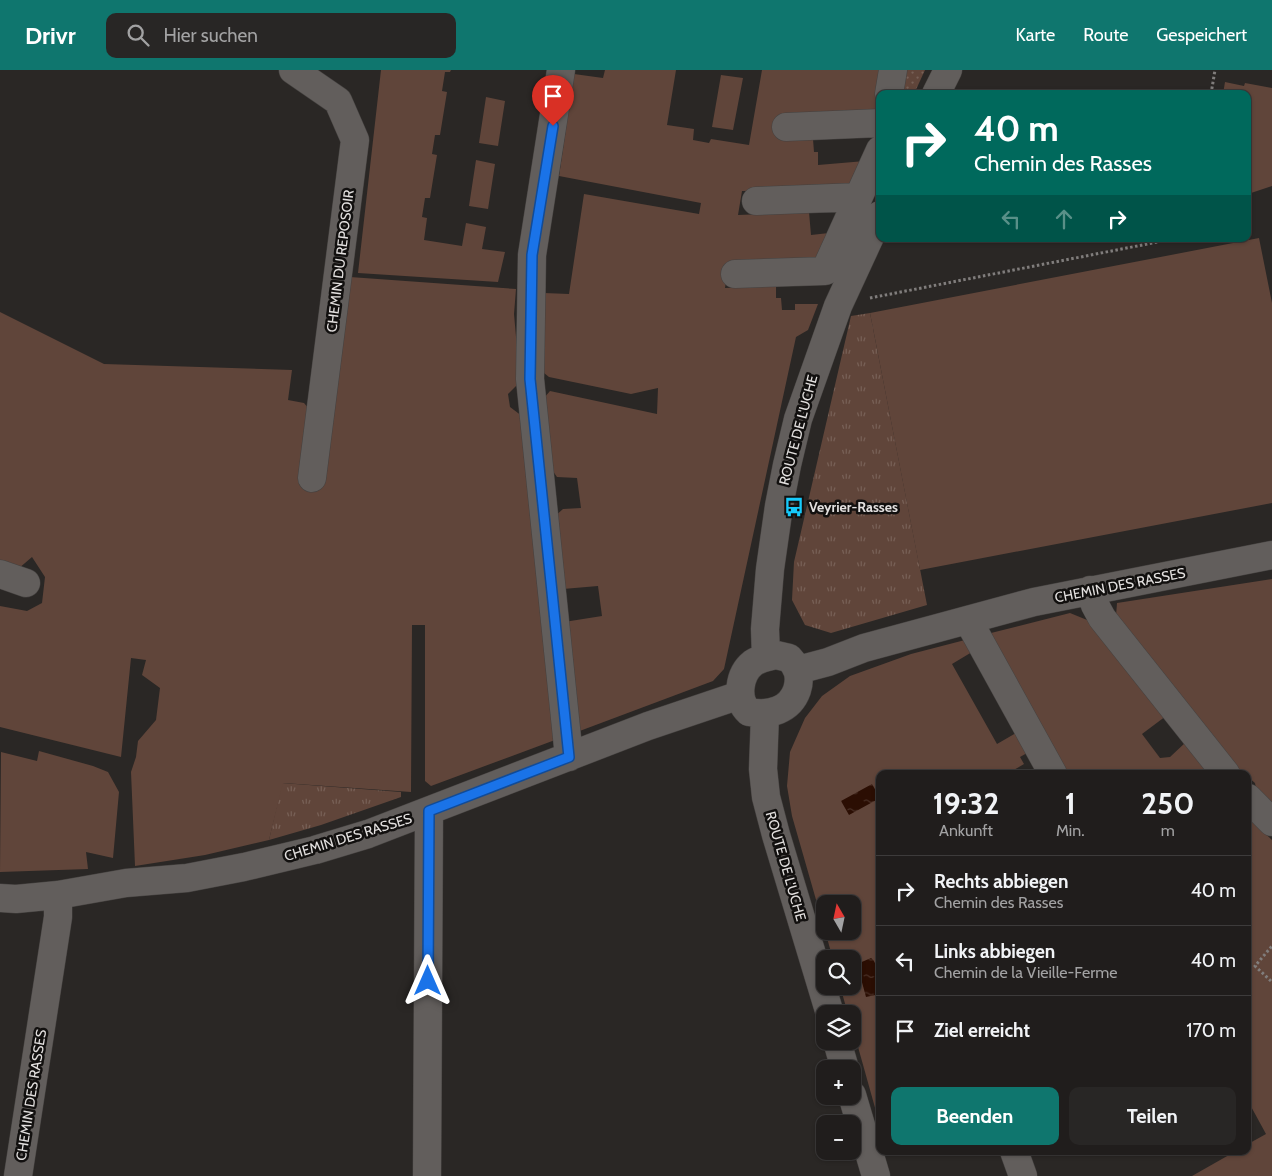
<!DOCTYPE html>
<html lang="de">
<head>
<meta charset="utf-8">
<style>
	body { margin:0; font-family:Cabin,sans-serif; background:#282625; color:#f1f3f6; height:100vh; display:flex; flex-direction:column; font-size:19px; white-space:nowrap }
	* { box-sizing:border-box; margin:0 }
	p { font-size:16px; color:#a2a2a3 }
	.icon { flex:none; width:28px; height:28px; fill:none; stroke:currentColor; stroke-width:2; stroke-linecap:round; stroke-linejoin:round }
	.map { position:relative; flex:1; overflow:hidden }
	.drawer { position:absolute; left:876px; top:700px; width:375px; height:385px; display:flex; flex-direction:column; background:#201d1c; border-radius:10px; box-shadow:0 1px 4px #0004,0 0 0 1px #3d3b3b }
	.drawer>* { flex:none }
	.banner { position:absolute; left:876px; top:20px; width:375px; height:152px; border-radius:10px; box-shadow:0 1px 4px #0004,0 0 0 1px #3d3b3b; background:#00695c; color:#fff; overflow:hidden }
	.needle { width:32px; rotate:351deg }
	.buttons { position:absolute; left:816px; top:825px; display:grid; gap:10px }
	.buttons a { display:grid; place-items:center; width:45px; height:45px; border-radius:10px; background:#201d1c; box-shadow:0 1px 4px #0004,0 0 0 1px #3d3b3b; font-size:25px }
	.pin { position:absolute; display:grid; place-items:center; width:42px; height:42px; color:#fff; margin:-51px -21px; border-radius:50% 50% 50% 0; rotate:-45deg; box-shadow:0 0 5px #0007 }
	.pin .icon { rotate:45deg }
	.me { position:absolute; width:55px; margin:-28px; rotate:0deg; stroke-linejoin:round; filter:drop-shadow(0 0 4px #0008) }
	.turn { display:flex; align-items:center; gap:18px; height:105px; padding:0 15px; font-size:22px }
	.turn .icon { width:65px; height:65px; stroke-width:2.5 }
	.turn b { display:block; font-size:35px; line-height:42px }
	.lanes { display:flex; align-items:center; height:48px; padding:0 15px; background:#0003; justify-content:center; gap:25px; direction:ltr }
	.lanes .off { opacity:.35 }
	.eta { display:flex; justify-content:space-evenly; align-items:center; height:85px; text-align:center }
	.eta b { font-size:30px; font-weight:700; line-height:35px }
	.cta { display:flex; gap:10px; margin-top:auto; padding:10px 15px }
	.cta a { flex:1; height:58px; border-radius:10px; background:#0f766e; color:#fff; font-size:20px; font-weight:700; line-height:58px; text-align:center }
	.cta a+a { background:#282625; color:#f1f3f6 }
	ul { padding:0; list-style:none }
	li { display:flex; align-items:center; gap:15px; height:70px; padding:0 15px; border-top:1px solid #3d3b3b }
	li div { flex:1 }
	li b { display:block; font-size:19px }
	li em { font-style:normal }
	header { display:flex; align-items:center; gap:30px; box-sizing:border-box; height:70px; padding:0 25px; background:#0f766e; color:#fff }
	header strong { font-size:24px }
	nav { display:flex; gap:28px; margin-inline-start:auto; font-size:18px }
	.search { width:350px; height:45px; background:#282625; display:flex; align-items:center; gap:12px; box-sizing:border-box; padding:0 18px; border-radius:10px; color:#a2a2a3; font-size:19px }
	.map>svg:first-child { display:block }
	.grass { fill:url(#grass-dots) }
	.park { fill:url(#park-tufts) }
	.garden { fill:#60453a; fill-rule:evenodd }
	.water { fill:url(#water-ripples) }
	.lines { fill:none; stroke-linecap:round; stroke-linejoin:round }
	.minor-casing { stroke:#454240; stroke-width:29 }
	.path { stroke:#807d7c; stroke-width:3; stroke-dasharray:2.5 2.5; stroke-linecap:butt }
	.minor { stroke:#625e5c; stroke-width:28 }
	.route-casing { stroke:#114b97; stroke-width:12 }
	.route { stroke:#1a73e8; stroke-width:9 }
	.labels { text-anchor:middle; dominant-baseline:central; stroke-width:5; stroke-linejoin:round; paint-order:stroke }
	.street-label { font-size:14px; fill:#e3e0df; stroke:#12100f }
	.poi-label { font-size:14px; font-weight:bold; fill:#e3e0df; stroke:#12100f; text-anchor:start }
</style>
</head>
<body>
<header>
<strong>Drivr</strong>
<div class="search"><svg class="icon" aria-label="search" viewBox="0 0 24 24"><circle cx="10" cy="10" r="6"/><path d="M15 15l6 6"/></svg>Hier suchen</div>
<nav><a>Karte</a><a>Route</a><a>Gespeichert</a></nav>
</header>
<div class="map">
<svg width="1272" height="1106" viewBox="0 0 1272 1106">
	<defs>
		<pattern id="grass-dots" width="8" height="8" patternUnits="userSpaceOnUse" patternTransform="scale(1.25)"><rect width="8" height="8" fill="#60453a"/><path d="M2 2h.1M6 6h.1" fill="none" stroke="#776056" stroke-width="1.8" stroke-linecap="round"/></pattern>
		<pattern id="park-tufts" width="24" height="20" patternUnits="userSpaceOnUse" patternTransform="scale(1.25)"><rect width="24" height="20" fill="#60453a"/><path d="M3 7l-1-3M5 7V3M7 7l1-3M15 17l-1-3M17 17v-4M19 17l1-3" fill="none" stroke="#776056"/></pattern>
		<pattern id="water-ripples" width="26" height="14" patternUnits="userSpaceOnUse" patternTransform="scale(1.25)"><rect width="26" height="14" fill="#2b0e03"/><path d="M2 4q2-2 4 0t4 0M15 11q2-2 4 0t4 0" fill="none" stroke="#4a3127"/></pattern>
	</defs>
	<rect width="100%" height="100%" fill="#2a2725"/>
	<path class="grass" d="M903 0H925L914 24H899Z"/>
	<path class="park" d="M870 243 927 535 831 563 805 555 792 530 794 492 851 246Z
		M282 713 401 722V727L321 755 269 770Z"/>
	<path class="garden" d="M381 0H451L450 2H445L442 21 447 22 440 65H435L432 84 437 85 430 128H425L422 147 427 148 424 170 462 176 466 153 486 157 482 179 505 182 498 212 358 203Z
		M605 0H676L667 55 694 59 693 70 709 73 711 69 749 75 762 0H883L877 37 872 43 778 46V69H813L814 82H818V95L865 91 852 118 742 121 738 145 809 142 811 165 829 163 819 190 729 193 725 218 776 216V228H781L782 240H795V234H818L808 260 796 267 724 599 713 611 577 662 564 552 602 546 598 516 563 519 554 447 563 439 581 438 577 408 557 407 550 397 544 328 550 321 657 344 658 318 631 324 549 307 539 299 544 223 569 224 584 124 699 144 701 133 559 106 574 4 603 8Z
		M721 5 743 8 733 60 712 57Z
		M1225 12 1244 16 1245 13 1272 18V116L1248 124V24H1223Z
		M486 27 505 31 498 76 479 73Z
		M476 90 495 94 488 139 469 136Z
		M1259 168 1272 233V433L920 500 870 243Z
		M350 207 516 219 514 244 520 312 508 324 510 337 522 346 555 670 431 716 425 711V555H412L411 722 283 713 269 770 205 785 135 796 131 702 136 687 138 671 156 650 160 618 142 605 146 590 131 588 121 687 0 657V536L27 541 42 533 45 507 32 487 18 499 0 493V242L104 294 292 300 288 330 304 333 310 340 299 415 323 417 335 310Z
		M1272 509V739L1257 725 1255 713 1248 707V704H1243L1233 696 1116 546 1117 533Z
		M1070 543 1092 552 1166 646 1142 664 1160 688 1170 687 1186 672 1211 704H1064L987 564Z
		M965 570 972 582 952 594 997 674 1016 663 1027 683 1020 687 1024 694 1007 704H880V1051L879 1052 853 959 852 944H848L840 916H852V889H833L792 746 787 716 790 682 805 648 822 626 850 606 911 584ZM825 834H852V861H825Z
		M39 681 93 696 108 702 119 722 113 788 86 782 88 799 0 802 1 682 37 691Z
		M1248 747 1272 770V1106H1192L1236 1081H1248V1074L1266 1064 1248 1031Z"/>
	<path class="water" d="M872 714 880 728 849 745 841 731Z
		M871 888C878 892 880 915 880 924L866 927 857 894Z"/>
	<g class="lines">
		<defs>
			<path id="minor" d="M293 0 338 31 355 70 312 408
				M561 0 532 185 530 309 569 687
				M889 24 893 0
				M936 24 948 0
				M786 57 880 53
				M756 131 858 127
				M735 204 825 201 880 80
				M0 504 26 513
				M1090 520 1095 535 1102 548 1226 704
				M968 550 1053 704
				M776 585 789 588C798 597 801 607 797 620 790 640 770 646 749 642 735 630 739 604 753 593 760 588 768 587 776 585Z
				M766 587 765 559 770 499 779 436 787 395 798 349 838 236 880 145
				M798 600 828 592 864 578 1034 532 1272 485
				M765 644 763 699 766 727 776 765 830 944
				M1248 728 1272 752
				M0 828 16 829 58 825 126 813 187 808 244 797 315 780 368 764 648 656 740 625
				M837 971 845 999
				M852 1025 876 1106
				M1014 1081 1023 1106
				M18 1106 58 847V825
				M427 1106 429 741"/>
		</defs>
		<use href="#minor" class="minor-casing"/>
		<path class="path" d="M1211 24 1215 0
			M870 228 1173 169
			M1271 911 1255 896 1272 876"/>
		<use href="#minor" class="minor"/>
	</g>
	<g class="lines">
		<defs>
			<path id="route" d="M428 911 429 741 569 687 530 309 532 185 553 56"/>
		</defs>
		<use href="#route" class="route-casing"/>
		<use href="#route" class="route"/>
	</g>
	<defs>
		<symbol id="bus-bare" viewBox="-9 -9 18 18"><path d="M-5-6H5V4H4V6H2V4H-2V6H-4V4H-5ZM-3.5-4V0h7V-4ZM-3.5 1.2v1.5H-2V1.2ZM2 1.2v1.5H3.5V1.2Z" fill="#16cafb" stroke="#12100f" stroke-width="2.5" paint-order="stroke"/></symbol>
	</defs>
	<g fill-rule="evenodd">
		<use href="#bus-bare" x="780" y="423" width="28" height="28"/>
	</g>
	<g class="labels">
		<g class="street-label">
			<text transform="translate(340 191) rotate(-83)">CHEMIN DU REPOSOIR</text>
			<text transform="translate(798 360) rotate(-75)">ROUTE DE L'UCHE</text>
			<text transform="translate(1120 515) rotate(-11)">CHEMIN DES RASSES</text>
			<text transform="translate(348 767) rotate(-17)">CHEMIN DES RASSES</text>
			<text transform="translate(786 796) rotate(74)">ROUTE DE L'UCHE</text>
			<text transform="translate(31 1025) rotate(-81)">CHEMIN DES RASSES</text>
		</g>
		<g class="poi-label">
			<text x="809" y="437">Veyrier-Rasses</text>
		</g>
	</g>
</svg>
<div class="buttons">
<a><svg class="needle" viewBox="-14 -14 28 28"><path d="M0-13l5 13h-10z" fill="#e53935"/><path d="M0 13l5-13h-10z" fill="#a2a2a3"/></svg></a>
<a><svg class="icon" aria-label="search" viewBox="0 0 24 24"><circle cx="10" cy="10" r="6"/><path d="M15 15l6 6"/></svg></a>
<a><svg class="icon" aria-label="layers" viewBox="0 0 24 24"><path d="M12 4l9 5-9 5-9-5zM3 14l9 5 9-5"/></svg></a>
<a>+</a>
<a>−</a>
</div>
<div class="pin" style="left:553px;top:56px;background:#d93025"><svg class="icon" aria-label="arrive" viewBox="0 0 24 24"><path d="M6 21V4h12l-3 4 3 4H6"/></svg></div>
<svg class="me" style="left:428px;top:911px" viewBox="-20 -20 40 40"><path d="M0-17L14 15 0 8-14 15z" fill="#1a73e8" stroke="#fff" stroke-width="4"/></svg>
<div class="banner">
<div class="turn"><svg class="icon" aria-label="right" viewBox="0 0 24 24"><path d="M7 20v-9h11M14 6l5 5-5 5"/></svg><div><b>40 m</b>Chemin des Rasses</div></div>
<div class="lanes"><svg class="icon off" aria-label="left" viewBox="0 0 24 24"><path d="M17 20v-9H6M10 6l-5 5 5 5"/></svg><svg class="icon off" aria-label="ahead" viewBox="0 0 24 24"><path d="M12 20V5M6 11l6-6 6 6"/></svg><svg class="icon" aria-label="right" viewBox="0 0 24 24"><path d="M7 20v-9h11M14 6l5 5-5 5"/></svg></div>
</div>
<section class="drawer">
<div class="eta">
<div><b>19:32</b><p>Ankunft</p></div>
<div><b>1</b><p>Min.</p></div>
<div><b>250</b><p>m</p></div>
</div>
<ul>
<li><svg class="icon" aria-label="right" viewBox="0 0 24 24"><path d="M7 20v-9h11M14 6l5 5-5 5"/></svg><div><b>Rechts abbiegen</b><p>Chemin des Rasses</p></div><em>40 m</em></li>
<li><svg class="icon" aria-label="left" viewBox="0 0 24 24"><path d="M17 20v-9H6M10 6l-5 5 5 5"/></svg><div><b>Links abbiegen</b><p>Chemin de la Vieille-Ferme</p></div><em>40 m</em></li>
<li><svg class="icon" aria-label="arrive" viewBox="0 0 24 24"><path d="M6 21V4h12l-3 4 3 4H6"/></svg><div><b>Ziel erreicht</b></div><em>170 m</em></li>
</ul>
<div class="cta"><a>Beenden</a><a>Teilen</a></div>
</section>
</div>
</body>
</html>
